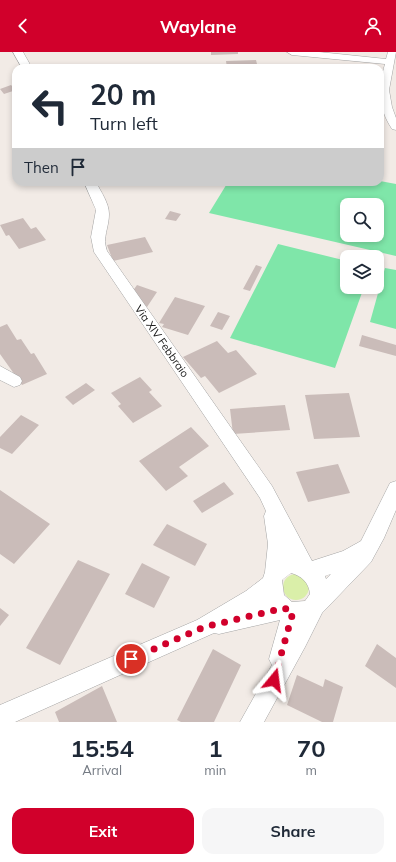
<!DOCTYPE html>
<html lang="en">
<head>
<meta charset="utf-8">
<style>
	body { margin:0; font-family:Mulish,sans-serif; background:#f6f6f7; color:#1f2937; height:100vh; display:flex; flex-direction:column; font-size:15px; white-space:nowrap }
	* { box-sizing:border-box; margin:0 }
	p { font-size:13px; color:#747a83 }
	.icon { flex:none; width:22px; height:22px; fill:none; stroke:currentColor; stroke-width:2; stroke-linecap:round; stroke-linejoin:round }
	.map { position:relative; height:670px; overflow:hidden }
	.drawer { display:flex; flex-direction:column; background:#fff; flex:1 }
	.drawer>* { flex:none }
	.hud { position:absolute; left:12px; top:12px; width:372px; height:122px; border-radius:12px; box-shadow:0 2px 6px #0003; background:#fff; color:#1f2937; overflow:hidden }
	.controls { position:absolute; left:340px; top:146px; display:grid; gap:8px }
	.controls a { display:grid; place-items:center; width:44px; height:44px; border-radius:8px; background:#fff; box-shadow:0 2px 6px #0003; font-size:20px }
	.pin { position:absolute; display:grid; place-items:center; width:34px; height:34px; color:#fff; margin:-17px; border:2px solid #fff; border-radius:50%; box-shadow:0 1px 4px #0007 }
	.me { position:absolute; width:44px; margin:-22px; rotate:16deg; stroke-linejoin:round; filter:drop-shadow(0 0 3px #0008) }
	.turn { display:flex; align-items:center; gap:14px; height:84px; padding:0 12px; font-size:18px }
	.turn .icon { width:52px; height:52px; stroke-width:2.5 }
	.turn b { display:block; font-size:28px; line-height:34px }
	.then { display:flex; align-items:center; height:38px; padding:0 12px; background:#0003; gap:8px; font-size:15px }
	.eta { display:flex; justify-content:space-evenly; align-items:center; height:68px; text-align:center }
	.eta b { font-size:24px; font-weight:700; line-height:28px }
	.primary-button { display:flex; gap:8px; margin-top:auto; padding:8px 12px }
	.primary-button a { flex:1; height:46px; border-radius:12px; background:#d1002b; color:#fff; font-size:16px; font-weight:700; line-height:46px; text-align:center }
	.primary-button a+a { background:#f6f6f7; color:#1f2937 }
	header { display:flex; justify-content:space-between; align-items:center; height:52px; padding:0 12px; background:#d1002b; color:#fff; font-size:18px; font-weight:700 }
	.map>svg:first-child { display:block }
	.grass { fill:#daefa9 }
	.pitch { fill:#7fe6a9; fill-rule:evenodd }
	.building { fill:#cabcb9 }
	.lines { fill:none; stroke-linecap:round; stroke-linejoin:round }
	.minor-casing { stroke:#a4a4a4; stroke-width:1 }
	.minor { fill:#fff; fill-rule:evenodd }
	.route { stroke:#d1002b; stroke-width:7; stroke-dasharray:0 12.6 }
	.labels { text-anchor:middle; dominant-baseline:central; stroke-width:3.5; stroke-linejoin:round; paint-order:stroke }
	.street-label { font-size:11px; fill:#202020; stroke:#fff }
</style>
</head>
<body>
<header><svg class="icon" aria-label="back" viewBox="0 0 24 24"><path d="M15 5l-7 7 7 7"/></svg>Waylane<svg class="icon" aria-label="person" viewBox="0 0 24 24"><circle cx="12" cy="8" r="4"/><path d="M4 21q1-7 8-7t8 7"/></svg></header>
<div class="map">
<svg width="396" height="670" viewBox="0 0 396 670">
	<rect width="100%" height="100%" fill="#f2ebe6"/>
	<path class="grass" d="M283 535a13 13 0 1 1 26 0a13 13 0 1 1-26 0Z"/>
	<path class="pitch" d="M380 129 396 132V204L209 161 228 130H380ZM347 153H377V183H347Z
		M278 192 347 209V235H364L335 316 230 286Z
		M385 216 396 218V277L370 270Z"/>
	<path class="building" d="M211 0H238V2L211 3Z
		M256 8 258 16H227L226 9Z
		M270 12H282L283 16H271Z
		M341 13 360 14V16H340Z
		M11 33 16 38 4 42 0 37Z
		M170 159 181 162 176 169 165 167Z
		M23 166 31 177 36 175 46 188 19 197 9 183 6 184 0 173Z
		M145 185 153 200 113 209 107 193Z
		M256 213 262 215 250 239 243 237Z
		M137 233 157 240 147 255 132 240Z
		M175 245 205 254 188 283 162 275 164 272 159 271Z
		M218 260 230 264 222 278 210 274Z
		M7 272 17 288 21 287 31 302 34 301 47 322 22 333 0 302V275Z
		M362 283 396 293V304L359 294Z
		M217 289 228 301 236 298 257 322 219 341 205 324 201 326 183 305Z
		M140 325 152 338 149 340 162 354 133 371 118 354 121 352 111 341Z
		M86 331 95 338 73 353 65 345Z
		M349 341 360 385 314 387 305 343Z
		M285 353 290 378 233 382 230 357Z
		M21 363 39 373 12 402 0 396V385Z
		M191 375 209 394 179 415 188 424 166 439 139 409Z
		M338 412 350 441 308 450 296 420Z
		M224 430 234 442 202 461 193 449Z
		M0 438 50 472 14 512 0 502Z
		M167 472 207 492 195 514 153 493Z
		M78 508 110 522 60 613 26 596Z
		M142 511 170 525 154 556 125 542Z
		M0 556 9 563 0 574Z
		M377 592 396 606V636L365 614Z
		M213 597 241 613 214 670H181L177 668Z
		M297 623 323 635 325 627 343 635 333 670H322L287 653Z
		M102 634 117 670H59L55 660Z"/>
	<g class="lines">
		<defs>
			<path id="minor" d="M13 0H23L32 16H22Z
				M287 0H319L386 7 388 0H396L389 38 392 55 396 66V78L392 77C378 56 378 36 385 12L292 3Z
				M84 130H96C101 140 109 151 109 162 109 176 102 185 107 199L272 434 312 509 343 499 361 489 390 431 396 429V458L384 486 371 510 322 561 305 595 264 670H240L272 613 269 607 280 568 219 582 214 581 15 670H0V653L197 568 246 539 263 526 265 520 268 492 264 464 266 459 260 446 94 200 91 185 96 158ZM291 521C302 524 309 531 310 542L305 549 292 550 284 543 282 528ZM331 522 326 527 325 524Z
				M0 314 20 325 22 329 20 333 14 335 0 328Z"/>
		</defs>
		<use href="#minor" class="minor-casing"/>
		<use href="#minor" class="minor"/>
	</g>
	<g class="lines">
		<path class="route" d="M131 607 204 575 284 556 293 560 274 628"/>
	</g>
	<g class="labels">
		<g class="street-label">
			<text transform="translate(162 289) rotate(55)">Via XIV Febbraio</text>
		</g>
	</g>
</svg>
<div class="controls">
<a><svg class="icon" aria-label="search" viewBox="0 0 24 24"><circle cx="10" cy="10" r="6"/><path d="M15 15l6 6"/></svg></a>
<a><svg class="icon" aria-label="layers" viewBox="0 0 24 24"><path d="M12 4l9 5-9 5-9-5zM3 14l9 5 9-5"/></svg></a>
</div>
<div class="pin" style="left:131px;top:607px;background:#d93025"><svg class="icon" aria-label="arrive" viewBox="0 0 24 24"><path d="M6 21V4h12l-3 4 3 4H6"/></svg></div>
<svg class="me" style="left:274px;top:628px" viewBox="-20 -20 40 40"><path d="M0-17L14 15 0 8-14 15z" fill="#d1002b" stroke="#fff" stroke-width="4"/></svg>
<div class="hud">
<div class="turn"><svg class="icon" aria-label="left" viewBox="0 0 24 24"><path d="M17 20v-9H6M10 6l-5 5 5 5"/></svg><div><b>20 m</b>Turn left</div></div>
<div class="then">Then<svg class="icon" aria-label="arrive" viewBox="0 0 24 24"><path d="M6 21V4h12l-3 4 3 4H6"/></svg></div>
</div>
</div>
<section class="drawer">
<div class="eta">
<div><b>15:54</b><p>Arrival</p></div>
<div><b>1</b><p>min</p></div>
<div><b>70</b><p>m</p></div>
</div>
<div class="primary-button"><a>Exit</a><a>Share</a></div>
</section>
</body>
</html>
